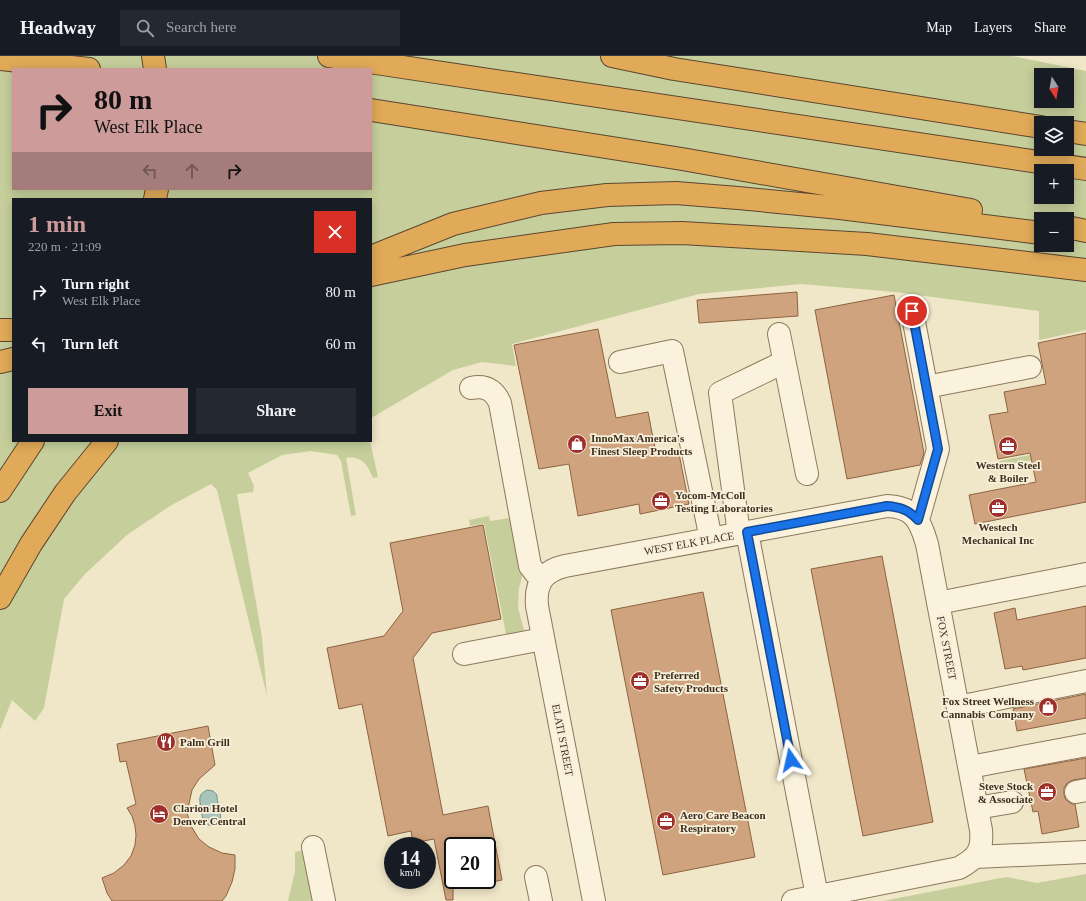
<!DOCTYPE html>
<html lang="en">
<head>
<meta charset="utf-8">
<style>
	body { margin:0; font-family:Georgia,serif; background:#242831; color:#f1f3f6; height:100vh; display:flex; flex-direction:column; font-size:15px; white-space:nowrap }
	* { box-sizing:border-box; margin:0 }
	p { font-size:13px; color:#9ea1a6 }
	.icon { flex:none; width:22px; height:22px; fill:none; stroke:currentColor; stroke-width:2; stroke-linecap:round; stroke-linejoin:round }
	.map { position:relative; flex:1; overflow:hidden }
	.sheet { position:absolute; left:12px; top:142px; width:360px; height:244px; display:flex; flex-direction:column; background:#171b24; border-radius:0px; box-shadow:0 2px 10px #0003 }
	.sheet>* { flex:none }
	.top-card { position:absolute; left:12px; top:12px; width:360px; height:122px; border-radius:0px; box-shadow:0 2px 10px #0003; background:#cc9b9a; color:#111; overflow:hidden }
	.needle { width:26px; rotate:169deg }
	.buttons { position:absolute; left:1034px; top:12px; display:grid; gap:8px }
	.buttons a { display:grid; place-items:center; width:40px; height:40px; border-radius:0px; background:#171b24; box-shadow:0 2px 10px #0003; font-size:20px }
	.speed { position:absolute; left:384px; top:781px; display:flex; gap:8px; font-size:20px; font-weight:700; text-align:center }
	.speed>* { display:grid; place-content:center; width:52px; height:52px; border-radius:50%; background:#171b24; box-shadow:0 2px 10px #0003; line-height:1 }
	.speed small { font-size:10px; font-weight:400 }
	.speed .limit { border:2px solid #111; border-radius:6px; background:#fff; color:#111 }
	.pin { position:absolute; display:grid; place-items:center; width:34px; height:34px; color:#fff; margin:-17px; border:2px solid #fff; border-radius:50%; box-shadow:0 1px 4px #0007 }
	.me { position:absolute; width:44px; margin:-22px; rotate:349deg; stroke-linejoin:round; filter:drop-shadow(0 0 3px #0008) }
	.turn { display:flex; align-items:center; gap:14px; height:84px; padding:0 16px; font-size:18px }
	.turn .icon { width:52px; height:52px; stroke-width:2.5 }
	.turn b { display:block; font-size:28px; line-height:34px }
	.lanes { display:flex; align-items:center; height:38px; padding:0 16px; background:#0003; justify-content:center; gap:20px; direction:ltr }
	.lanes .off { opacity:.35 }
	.round { display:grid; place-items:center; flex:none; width:42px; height:42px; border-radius:0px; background:#242831 }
	.summary { display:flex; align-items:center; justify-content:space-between; height:68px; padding:0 16px }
	h1 { font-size:24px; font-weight:700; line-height:30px; color:#cc9b9a }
	.primary-button { display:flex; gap:8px; margin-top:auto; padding:8px 16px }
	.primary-button a { flex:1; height:46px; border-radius:0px; background:#cc9b9a; color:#111; font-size:16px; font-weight:700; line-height:46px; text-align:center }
	.primary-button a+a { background:#242831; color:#f1f3f6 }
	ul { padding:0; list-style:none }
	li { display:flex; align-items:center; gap:12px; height:52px; padding:0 16px }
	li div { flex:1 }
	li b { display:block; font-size:15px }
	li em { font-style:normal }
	header { display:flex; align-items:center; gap:24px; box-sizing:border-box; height:56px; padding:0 20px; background:#171b24; border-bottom:1px solid #363941 }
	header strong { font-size:19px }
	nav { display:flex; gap:22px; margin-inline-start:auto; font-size:14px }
	.search { width:280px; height:36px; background:#242831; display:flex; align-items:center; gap:10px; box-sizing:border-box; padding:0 14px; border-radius:0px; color:#9ea1a6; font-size:15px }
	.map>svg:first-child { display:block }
	.green { fill:#c6cf9b; fill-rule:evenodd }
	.water { fill:#a9c4bd; stroke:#6f938c }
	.building { fill:#cfa37d; stroke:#8d6341 }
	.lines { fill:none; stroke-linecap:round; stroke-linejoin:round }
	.minor-casing { stroke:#8d785c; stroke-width:24 }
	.highway-casing { stroke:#5b4630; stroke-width:24 }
	.minor { stroke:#faf2dc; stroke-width:22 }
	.highway { stroke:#e0aa58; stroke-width:22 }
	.route-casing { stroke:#114b97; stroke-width:10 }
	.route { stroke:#1a73e8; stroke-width:7 }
	.labels { text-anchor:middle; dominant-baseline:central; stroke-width:3.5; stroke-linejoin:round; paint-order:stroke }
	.poi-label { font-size:11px; font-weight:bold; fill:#3d2f20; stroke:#f7efd8; text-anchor:start }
	.street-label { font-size:11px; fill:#3d2f20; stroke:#f7efd8 }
</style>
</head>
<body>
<header>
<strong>Headway</strong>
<div class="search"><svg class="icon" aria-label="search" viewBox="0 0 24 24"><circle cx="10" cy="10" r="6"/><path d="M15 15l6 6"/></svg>Search here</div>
<nav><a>Map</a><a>Layers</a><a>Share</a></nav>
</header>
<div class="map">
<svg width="1086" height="845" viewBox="0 0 1086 845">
	<rect width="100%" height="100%" fill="#f0e6c8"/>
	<path class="green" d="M0 0H1012L1086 15V274L1039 284V255L895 236 801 228 699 238 512 288 516 310 482 306 453 314 371 362V143H13V385H370L378 421 373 422C368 410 362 399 346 402L356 459 351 460 341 405 337 399 311 395 282 399 248 417 254 430 253 436 237 438 262 581 267 640 217 434 211 428 170 450 127 479 85 518 64 543 44 652 35 665 12 644 0 674ZM13 13H371V133H13ZM1041 19H1067V45H1041ZM1041 67H1067V93H1041ZM1041 115H1067V141H1041ZM1041 163H1067V189H1041Z
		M1086 388V394L1000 410 999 405Z
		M489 460 490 465 510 462 522 521 519 532 518 552 524 574 521 579 510 581 506 578 484 468 470 470 469 464Z
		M305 794 315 845H288L295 815V796Z
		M1086 818V845H883L1006 821 1037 827Z"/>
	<path class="water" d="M207 734 213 735 217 739V742C218 748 222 759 220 764 217 771 208 771 204 766 202 762 199 744 200 741 201 737 204 736 207 734Z"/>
	<path class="building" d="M797 236 798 260 699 267 697 244Z
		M894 239 924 397 920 409 847 423 815 254Z
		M598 273 616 362 648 356 656 397 678 393 689 448 640 458 639 448 578 460 569 408 539 413 514 289Z
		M1086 277V446L975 468 969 439 1036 426 1030 397 998 403 989 359 1008 356 1004 336 1046 328 1038 287Z
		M483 469 501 563 432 577 413 602 443 759 488 750 502 824 487 827V790H453V844H446L434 783 413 787 411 775 388 780 362 648 339 653 327 592 384 580 403 555 390 487Z
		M882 500 933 766 863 780 811 513Z
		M703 536 755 801 663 819 611 554Z
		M1086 550V602L1023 614 1022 610 1005 613 994 557 1015 552 1017 564Z
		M1086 638V662L1017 675 1013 653Z
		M208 670 215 709 199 723 192 734 187 757 191 770 199 783 209 791 222 797 235 799V813L232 826 226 840 222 845H112L107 837 102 822 114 817 124 809 131 800 135 789 136 779 135 770 132 760 127 752 136 748 126 705 120 706 117 688Z
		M1086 702V722L1073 724 1067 727 1064 732V739L1066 744 1072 748H1075L1079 771 1042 778 1038 755 1033 756 1024 713Z"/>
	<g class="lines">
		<defs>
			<path id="minor" d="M912 255 938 393 918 464
				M779 278 807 418
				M620 306 672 295 711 483
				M926 331 1030 311
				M471 332C485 329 494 334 500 347L530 510 541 524
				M747 476 817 840
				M739 478 720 337 784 306
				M938 547 1086 518
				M464 598 543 583
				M958 651 1086 625
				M970 711 1086 689
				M1076 736 1086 734
				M977 752 1012 746
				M313 791 324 845
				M975 801 1086 796
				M536 821 541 845
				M594 845 537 550C535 528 543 515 565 510L887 450C914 451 920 464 927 488L981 774C983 795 977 802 959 812L793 845"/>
			<path id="highway" d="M153 0 155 13
				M329 0 1086 113
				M612 0 674 13 1041 71
				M0 3 89 13
				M371 54 682 103 971 154
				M1067 75 1086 78
				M155 143 157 133
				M1067 171 1086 175
				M371 201 453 168 541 147 607 139 676 137 738 142 840 152 1041 177
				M371 219 465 199 614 178 682 177 867 188 1086 214
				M0 274H13
				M0 306 13 303
				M0 435 33 385
				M0 542 31 488 65 437 107 385"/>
		</defs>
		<use href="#minor" class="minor-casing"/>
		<use href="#highway" class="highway-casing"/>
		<use href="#minor" class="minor"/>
		<use href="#highway" class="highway"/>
	</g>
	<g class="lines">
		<defs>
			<path id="route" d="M791 704 747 476 887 450C900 451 909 454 918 464L938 393 912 255"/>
		</defs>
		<use href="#route" class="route-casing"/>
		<use href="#route" class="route"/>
	</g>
	<defs>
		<symbol id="shop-disc" viewBox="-11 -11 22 22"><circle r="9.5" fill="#9e2f2a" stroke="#f7efd8"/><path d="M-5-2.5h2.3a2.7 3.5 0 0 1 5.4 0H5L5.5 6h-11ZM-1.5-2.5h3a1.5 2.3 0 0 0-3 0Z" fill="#fff"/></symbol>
		<symbol id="office-disc" viewBox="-11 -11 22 22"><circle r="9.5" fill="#9e2f2a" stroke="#f7efd8"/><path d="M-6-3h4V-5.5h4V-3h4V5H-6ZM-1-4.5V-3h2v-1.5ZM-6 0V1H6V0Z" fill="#fff"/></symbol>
		<symbol id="restaurant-disc" viewBox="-11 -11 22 22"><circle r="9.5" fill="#9e2f2a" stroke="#f7efd8"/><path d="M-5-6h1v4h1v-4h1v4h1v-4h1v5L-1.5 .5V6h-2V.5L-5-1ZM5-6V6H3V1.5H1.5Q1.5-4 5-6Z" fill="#fff"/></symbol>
		<symbol id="hotel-disc" viewBox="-11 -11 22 22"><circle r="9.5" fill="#9e2f2a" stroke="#f7efd8"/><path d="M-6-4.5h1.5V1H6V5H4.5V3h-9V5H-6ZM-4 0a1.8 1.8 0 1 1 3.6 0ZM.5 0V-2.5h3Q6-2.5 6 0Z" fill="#fff"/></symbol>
	</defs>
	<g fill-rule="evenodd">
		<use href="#shop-disc" x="566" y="377" width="22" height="22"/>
		<use href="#office-disc" x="997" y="379" width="22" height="22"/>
		<use href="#office-disc" x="650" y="434" width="22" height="22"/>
		<use href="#office-disc" x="987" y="441" width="22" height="22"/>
		<use href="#office-disc" x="629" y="614" width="22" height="22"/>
		<use href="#shop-disc" x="1037" y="640" width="22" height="22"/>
		<use href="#restaurant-disc" x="155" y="675" width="22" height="22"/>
		<use href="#office-disc" x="1036" y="725" width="22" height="22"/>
		<use href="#hotel-disc" x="148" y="747" width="22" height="22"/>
		<use href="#office-disc" x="655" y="754" width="22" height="22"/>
	</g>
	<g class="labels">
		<g class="poi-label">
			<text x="591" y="382">InnoMax America's<tspan x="591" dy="13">Finest Sleep Products</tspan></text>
			<text x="1008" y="409" text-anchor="middle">Western Steel<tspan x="1008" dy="13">&amp; Boiler</tspan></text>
			<text x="675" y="439">Yocom-McColl<tspan x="675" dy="13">Testing Laboratories</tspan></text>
			<text x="998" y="471" text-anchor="middle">Westech<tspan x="998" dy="13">Mechanical Inc</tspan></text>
			<text x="654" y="619">Preferred<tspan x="654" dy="13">Safety Products</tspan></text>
			<text x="1034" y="645" text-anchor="end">Fox Street Wellness<tspan x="1034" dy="13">Cannabis Company</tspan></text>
			<text x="180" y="686">Palm Grill</text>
			<text x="1033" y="730" text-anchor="end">Steve Stock<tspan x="1033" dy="13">&amp; Associate</tspan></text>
			<text x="173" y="752">Clarion Hotel<tspan x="173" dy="13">Denver Central</tspan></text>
			<text x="680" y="759">Aero Care Beacon<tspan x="680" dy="13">Respiratory</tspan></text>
		</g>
		<g class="street-label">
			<text transform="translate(689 487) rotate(-10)">WEST ELK PLACE</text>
			<text transform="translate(947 592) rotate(79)">FOX STREET</text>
			<text transform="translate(563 684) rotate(79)">ELATI STREET</text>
		</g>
	</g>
</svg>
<div class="buttons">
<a><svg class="needle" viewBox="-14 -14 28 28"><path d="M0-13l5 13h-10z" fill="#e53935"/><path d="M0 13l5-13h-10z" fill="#9ea1a6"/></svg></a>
<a><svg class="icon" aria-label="layers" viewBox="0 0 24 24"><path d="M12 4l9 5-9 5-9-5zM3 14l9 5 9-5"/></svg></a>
<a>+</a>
<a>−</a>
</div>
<div class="speed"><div>14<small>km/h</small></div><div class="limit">20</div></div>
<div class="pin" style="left:912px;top:255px;background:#d93025"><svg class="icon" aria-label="arrive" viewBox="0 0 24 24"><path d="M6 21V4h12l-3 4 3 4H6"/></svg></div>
<svg class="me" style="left:791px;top:704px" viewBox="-20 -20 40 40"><path d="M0-17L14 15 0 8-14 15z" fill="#1a73e8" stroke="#fff" stroke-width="4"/></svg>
<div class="top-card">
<div class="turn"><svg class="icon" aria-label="right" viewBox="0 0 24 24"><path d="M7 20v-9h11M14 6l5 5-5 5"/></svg><div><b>80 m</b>West Elk Place</div></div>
<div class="lanes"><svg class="icon off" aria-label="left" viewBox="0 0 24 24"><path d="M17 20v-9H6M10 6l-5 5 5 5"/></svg><svg class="icon off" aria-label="ahead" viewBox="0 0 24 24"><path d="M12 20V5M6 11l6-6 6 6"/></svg><svg class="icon" aria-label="right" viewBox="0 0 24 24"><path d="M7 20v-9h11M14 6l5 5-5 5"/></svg></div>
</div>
<section class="sheet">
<div class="summary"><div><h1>1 min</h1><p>220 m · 21:09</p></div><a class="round" style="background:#d93025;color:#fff"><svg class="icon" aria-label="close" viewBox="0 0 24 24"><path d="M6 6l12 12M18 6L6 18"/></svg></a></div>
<ul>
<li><svg class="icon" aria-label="right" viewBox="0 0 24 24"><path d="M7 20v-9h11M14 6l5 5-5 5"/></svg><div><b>Turn right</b><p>West Elk Place</p></div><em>80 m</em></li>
<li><svg class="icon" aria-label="left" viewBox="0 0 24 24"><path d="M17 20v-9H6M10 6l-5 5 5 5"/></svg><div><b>Turn left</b></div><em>60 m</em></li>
</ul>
<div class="primary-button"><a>Exit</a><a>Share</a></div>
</section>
</div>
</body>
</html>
